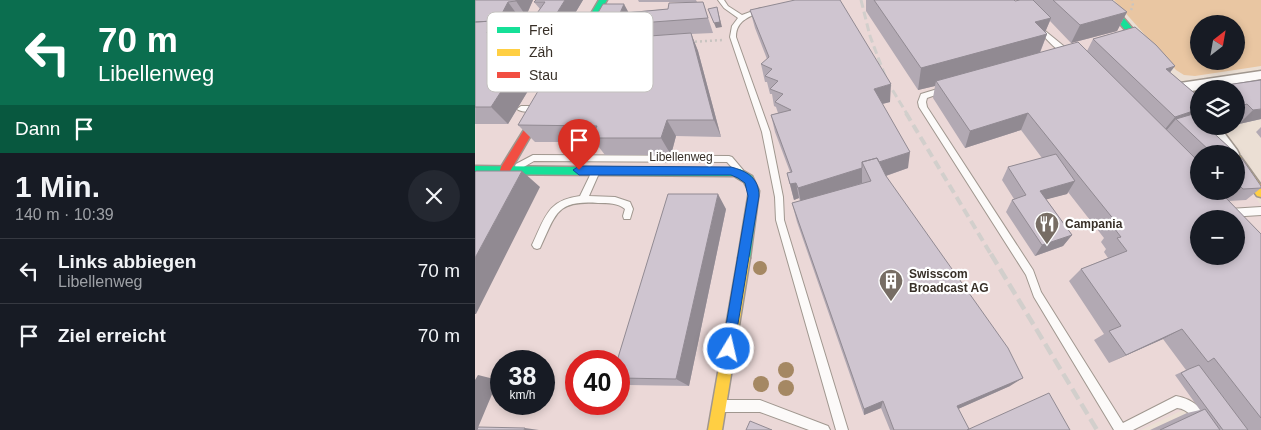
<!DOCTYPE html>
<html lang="de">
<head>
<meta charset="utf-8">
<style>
	body { margin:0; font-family:Helvetica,sans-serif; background:#242831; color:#f1f3f6; height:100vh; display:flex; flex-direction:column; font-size:19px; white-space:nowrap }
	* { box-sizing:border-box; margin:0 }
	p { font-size:16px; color:#9ea1a6 }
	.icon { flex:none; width:28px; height:28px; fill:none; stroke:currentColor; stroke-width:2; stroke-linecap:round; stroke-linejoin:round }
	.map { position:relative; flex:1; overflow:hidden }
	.details { display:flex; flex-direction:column; background:#171b24; width:475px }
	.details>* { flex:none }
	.banner { background:#0b6e4f; color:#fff; overflow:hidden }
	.needle { width:32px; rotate:31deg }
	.controls { position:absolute; left:715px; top:15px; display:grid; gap:10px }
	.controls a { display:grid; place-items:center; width:55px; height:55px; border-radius:50%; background:#171b24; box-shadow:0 2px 8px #0003; font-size:25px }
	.speed { position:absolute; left:15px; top:350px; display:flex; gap:10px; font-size:25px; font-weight:700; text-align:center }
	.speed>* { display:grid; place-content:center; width:65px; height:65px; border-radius:50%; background:#171b24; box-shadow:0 2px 8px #0003; line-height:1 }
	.speed small { font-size:12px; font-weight:400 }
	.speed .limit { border:8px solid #d22; background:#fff; color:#111 }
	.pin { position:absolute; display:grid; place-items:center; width:42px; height:42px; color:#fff; margin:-51px -21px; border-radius:50% 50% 50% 0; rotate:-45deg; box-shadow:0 0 5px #0007 }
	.pin .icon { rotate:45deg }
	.me { position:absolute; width:55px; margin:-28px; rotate:9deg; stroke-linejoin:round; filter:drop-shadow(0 0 4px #0008) }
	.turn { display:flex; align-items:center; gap:18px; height:105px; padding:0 15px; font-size:22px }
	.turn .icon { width:65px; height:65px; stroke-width:2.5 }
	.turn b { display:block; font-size:35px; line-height:42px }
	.then { display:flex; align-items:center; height:48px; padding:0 15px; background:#0003; gap:10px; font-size:19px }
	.round { display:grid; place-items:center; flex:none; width:52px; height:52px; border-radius:26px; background:#242831 }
	.overview { display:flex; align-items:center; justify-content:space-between; height:85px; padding:0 15px }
	h1 { font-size:30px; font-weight:600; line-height:38px }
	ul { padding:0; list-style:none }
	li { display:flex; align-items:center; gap:15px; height:65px; padding:0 15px; border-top:1px solid #363941 }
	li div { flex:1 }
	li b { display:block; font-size:19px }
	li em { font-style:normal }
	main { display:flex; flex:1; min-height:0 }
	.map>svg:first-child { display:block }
	.industrial { fill:#ebd8d7; fill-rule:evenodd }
	.green { fill:#e9c6a2; fill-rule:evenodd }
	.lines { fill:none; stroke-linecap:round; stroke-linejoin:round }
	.lane-casing { stroke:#a0978f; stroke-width:2 }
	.street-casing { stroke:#a0978f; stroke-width:3 }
	.fast-casing { stroke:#a0978f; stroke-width:3 }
	.slow-casing { stroke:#a0978f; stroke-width:3 }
	.jam-casing { stroke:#a0978f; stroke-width:3 }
	.path { stroke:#c8c4c0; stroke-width:2.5; stroke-dasharray:2 3; stroke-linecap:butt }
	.lane { fill:#fcfaf9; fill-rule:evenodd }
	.street { fill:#fcfaf9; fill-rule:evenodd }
	.fast { fill:#16e098; fill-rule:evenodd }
	.slow { fill:#ffcf43; fill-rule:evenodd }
	.jam { fill:#f24e42; fill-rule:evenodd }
	.rail-far2 { stroke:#d2cfcc; stroke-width:3; stroke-dasharray:8 4; stroke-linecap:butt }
	.rail-far1 { stroke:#d2cfcc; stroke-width:4; stroke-dasharray:9 5; stroke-linecap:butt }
	.rail { stroke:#d2cfcc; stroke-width:4.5; stroke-dasharray:12 5.5; stroke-linecap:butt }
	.tree { fill:#a58863 }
	.wall { fill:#b2a9b3; fill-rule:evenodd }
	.shaded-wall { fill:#918a92 }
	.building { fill:#cfc5d0; stroke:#918a92; fill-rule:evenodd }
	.route { fill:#1a73e8; stroke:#114b97 }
	.labels { text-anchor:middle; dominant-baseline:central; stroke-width:4.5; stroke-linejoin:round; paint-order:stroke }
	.street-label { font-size:12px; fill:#383028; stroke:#fff }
	.poi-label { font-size:12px; font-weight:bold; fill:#383028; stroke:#fff; text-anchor:start }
	.key { fill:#fff; stroke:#c3c1be; stroke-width:1 }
	.key-label { font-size:14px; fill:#383028 }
</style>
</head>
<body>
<main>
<section class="details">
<div class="banner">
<div class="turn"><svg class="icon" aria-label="left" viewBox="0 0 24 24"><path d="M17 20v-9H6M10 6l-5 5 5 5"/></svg><div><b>70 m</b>Libellenweg</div></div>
<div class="then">Dann<svg class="icon" aria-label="arrive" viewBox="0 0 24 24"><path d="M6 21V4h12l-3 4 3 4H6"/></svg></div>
</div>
<div class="overview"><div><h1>1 Min.</h1><p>140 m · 10:39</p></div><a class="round"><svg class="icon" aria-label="close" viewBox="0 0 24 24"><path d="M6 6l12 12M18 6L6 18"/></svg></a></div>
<ul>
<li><svg class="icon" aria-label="left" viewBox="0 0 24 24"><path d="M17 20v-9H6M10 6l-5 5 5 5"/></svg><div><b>Links abbiegen</b><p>Libellenweg</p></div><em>70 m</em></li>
<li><svg class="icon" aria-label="arrive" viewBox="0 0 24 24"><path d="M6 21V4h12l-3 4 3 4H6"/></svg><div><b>Ziel erreicht</b></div><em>70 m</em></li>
</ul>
</section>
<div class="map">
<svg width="786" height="430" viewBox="0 0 786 430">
	<rect width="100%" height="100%" fill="#ebdfd4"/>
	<path class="industrial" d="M0 0H626L724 126V191H761V170L786 205V430L712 408 666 430H0ZM724 219H761V256H724ZM26 361H69V404H26ZM101 361H144V404H101Z"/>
	<path class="green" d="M639 0H786V66L720 76 709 75 701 70ZM724 24H761V61H724Z"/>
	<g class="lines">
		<defs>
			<path id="lane" d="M243 0H249L253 6 267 15 286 8 289 10C276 17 261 19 261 37L295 132 308 197 309 220 373 430H361L301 220 300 197 287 132 255 37 257 26 263 18 249 8Z
				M66 10 71 11 58 41 101 42 103 43V45L52 44 51 43Z
				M564 26 596 52V56C585 56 570 37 562 29V27Z
				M469 87H472V91L452 98 451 102 452 107 558 270 566 292 648 423 701 396C720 399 732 413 739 430H726C720 420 714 409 702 408L658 430H639L559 297 551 275 444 107 443 102 446 94Z
				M46 106H64L68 109C63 113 47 113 42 109Z
				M58 155 254 156 257 157 268 170 264 173 261 172 252 162 59 161 47 168H41L40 166 41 164Z
				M121 168 125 171 114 196 140 197 155 202 158 209 155 219H149L148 216 150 209C143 203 133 203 123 203 81 200 81 214 65 248L62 249 59 248 57 245C70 218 72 200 105 196L118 169Z
				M786 207V215L754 217 751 216 750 213 751 210 754 209Z
				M249 400H285L353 426 355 430H334L285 412H249L245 410 243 406 245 402Z"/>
			<path id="street" d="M786 71V79L705 93 700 91 698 88 700 85 705 83Z
				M729 126H744L762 150 764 154 762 158 761 154H749Z"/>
			<path id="fast" d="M124 0H132L90 72H84L83 70Z
				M625 0H633L678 52V56H672Z
				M0 166 265 169 277 176 284 191 275 258 273 262 269 263 265 262 263 258 274 191 269 182 259 176 0 174Z"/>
			<path id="slow" d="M761 155 765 156 786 185V197L782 196 761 167Z
				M269 253 273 254 275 258 247 430H233L263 258 265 254Z"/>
			<path id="jam" d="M68 103 73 106 34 173H26L25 170 26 167 65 104Z"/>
		</defs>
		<use href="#lane" class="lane-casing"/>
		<use href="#street" class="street-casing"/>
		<use href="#fast" class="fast-casing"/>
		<use href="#slow" class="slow-casing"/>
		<use href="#jam" class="jam-casing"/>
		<path class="path" d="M656 10 658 6 657 0
			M215 42 248 40"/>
		<use href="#lane" class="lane"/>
		<use href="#street" class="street"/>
		<use href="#fast" class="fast"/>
		<use href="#slow" class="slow"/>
		<use href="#jam" class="jam"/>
		<path class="rail-far2" d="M386 0 395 36 412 81 432 114"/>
		<path class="rail-far1" d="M431 113 517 256"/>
		<path class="rail" d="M516 254 622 430"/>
	</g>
	<g class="tree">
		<circle cx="285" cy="268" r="7"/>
		<circle cx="311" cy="370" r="8"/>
		<circle cx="286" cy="384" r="8"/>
		<circle cx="311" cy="388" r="8"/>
	</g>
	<path class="wall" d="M0 0H58L51 16 44 17 36 33H64L77 51 33 124H0Z
		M61 0H108L90 30H70L60 16 65 9 59 2Z
		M163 0H221L222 2H228L238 33 216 34 223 51 246 137 201 136 196 155H130L120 142H60L43 125 158 37V36L144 37 143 35H122L116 25 154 12 193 9 211 2H164Z
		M391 0H539L540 1 544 0H637L652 12 642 31 596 43 575 21 570 32 572 34 565 53 603 42 612 51 618 39 660 27 681 45 700 66 695 72 724 97V116L722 118 724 119V126H731L768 160 786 186V188L771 200 753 201 786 234V430H675L712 413 725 410 700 375 711 370 688 339 634 363 619 340 629 334 594 281 606 269 633 258 629 252 631 249 626 242 629 238 593 192 592 194 571 199 597 235 588 246 560 256 531 212 537 200 539 199 527 180 533 167 567 158 546 130 490 148 458 98 460 86 443 90 391 11ZM724 154H761V191H724ZM724 219H761V256H724Z
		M275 10 415 102 407 104 433 168 411 176 535 386 483 409 494 429 595 430H415L406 408 389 415 322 222 317 203 325 201 324 198 319 200 316 189 312 173 315 172 300 132 296 115 303 113 301 107 299 106 297 94H295L292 82H290L286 64 292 59 280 28Z
		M767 83 786 119 764 124 761 121V89H748L751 85Z
		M786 127V138L781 132Z
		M251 209 214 386 154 385 144 381V361Z"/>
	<path class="shaded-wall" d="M41 0H58L51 16 41 1Z
		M90 0H108L90 30 80 16Z
		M33 2 44 17 27 51 12 33 18 21Z
		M149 4 155 15 141 22Z
		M242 7 247 27 241 28 239 23Z
		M652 12 642 31 596 43 605 25Z
		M576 18 569 35 572 34 563 57 461 81 460 86 443 90 446 68 560 22Z
		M64 33 77 51 33 124 16 107Z
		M216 33 223 51 246 137 239 120Z
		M700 66 686 84 691 69Z
		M416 84 415 102 399 106V89Z
		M724 109V116L718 123 701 119 690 132 686 134 700 117Z
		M786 109V119L764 124 778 110Z
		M553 113 546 130 490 148 495 131Z
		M192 120 201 136 196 155 186 138Z
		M435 152 433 168 396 181 389 167Z
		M387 168V183L326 203 323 188Z
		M47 171 65 187 1 314H0V258Z
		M600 181 592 194 558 203 565 191Z
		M321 183 324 198 319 200 315 184Z
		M243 194 251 209 214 386 201 379Z
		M597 235 588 246 560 256 567 245Z
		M707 329 688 339 634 363 651 355Z
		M3 375 23 380 2 430H0V380Z
		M548 378 535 386 474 413 482 406Z
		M408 401 406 408 389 415V409Z
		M50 428 64 430H49Z"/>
	<path class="building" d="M0 0H41V1L33 2 21 25 18 21 0 22Z
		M61 0H90L80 16H60L70 2H59Z
		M320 0H365L416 84 399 89 435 152 404 162 402 158 387 162V168L323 188 321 183 315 184 312 173 317 172 296 115 316 110 300 102 308 94 295 89 303 81 290 76 297 69 286 64 294 57 275 10Z
		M399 0H539L540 1 545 0H558L576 18 560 22 572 34 446 68Z
		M578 0H637L652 12 605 25Z
		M228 2 233 18 151 24 152 21 136 22 140 14 193 9 194 3Z
		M128 4H149L145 13 140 14 136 22 137 25H116Z
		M242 7 245 22 239 23 233 9Z
		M18 21 12 33H64L16 107H0V22Z
		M660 27 681 45 700 66 691 69 724 97V109L700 117 618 39Z
		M216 33 239 120H192L186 138H116L122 126 43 125 92 42Z
		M603 42 724 162V191H753L757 195 750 197 786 234V418L739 358 733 362 707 329 651 355 634 331 646 326 606 269 652 251 642 238 646 237 639 228 644 226 553 113 495 131 461 81ZM724 219H761V256H724Z
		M786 80V109L778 110 772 104 769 105 761 96V89H754L751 85Z
		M718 114 724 119V126H731L768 160 786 186V188L768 189 761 182V154H735L737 153 701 119Z
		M581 154 600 181 565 191 597 235 567 245 537 200 551 195 533 167Z
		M402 158 411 176 533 348 548 378 482 406 494 429 492 430H419L408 401 389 409 317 203 396 181 387 162Z
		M1 171H47L0 258V172Z
		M193 194H243L201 379 144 378V361H142Z
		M724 365 773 430H748L706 373 714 369Z
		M574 393 595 430H492Z
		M730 409 745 430H685Z
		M275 421 297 430H271Z
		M3 427 50 428 49 430H2Z"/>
	<path class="route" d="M104 166 256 167C272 171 284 178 284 196L258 354 254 356 249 354 247 349 273 196 270 183 263 178 256 175H104L98 170Z"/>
	<defs>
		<symbol id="restaurant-pin" viewBox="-11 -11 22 30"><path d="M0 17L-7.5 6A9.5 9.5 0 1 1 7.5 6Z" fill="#776d64" stroke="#fff"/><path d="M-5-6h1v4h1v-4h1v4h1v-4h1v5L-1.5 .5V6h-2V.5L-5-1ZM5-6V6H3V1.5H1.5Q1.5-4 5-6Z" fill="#fff"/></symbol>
		<symbol id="building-pin" viewBox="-11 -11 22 30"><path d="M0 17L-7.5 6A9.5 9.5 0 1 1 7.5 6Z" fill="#776d64" stroke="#fff"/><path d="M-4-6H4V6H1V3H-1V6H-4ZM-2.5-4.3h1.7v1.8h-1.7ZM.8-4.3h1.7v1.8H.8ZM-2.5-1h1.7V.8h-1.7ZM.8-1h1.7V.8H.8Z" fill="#fff"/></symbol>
	</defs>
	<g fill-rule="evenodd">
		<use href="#restaurant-pin" x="558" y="210" width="28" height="38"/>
		<use href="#building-pin" x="402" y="267" width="28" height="38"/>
	</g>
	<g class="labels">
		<g class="street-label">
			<text x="206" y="157">Libellenweg</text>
		</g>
		<g class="poi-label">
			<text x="590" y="224">Campania</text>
			<text x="434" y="274">Swisscom<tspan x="434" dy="14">Broadcast AG</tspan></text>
		</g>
	</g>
	<rect x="12" y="12" width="166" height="80" rx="8" class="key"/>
	<rect x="22" y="27" width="23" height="6" fill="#16e098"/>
	<rect x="22" y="49" width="23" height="7" fill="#ffcf43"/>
	<rect x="22" y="72" width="23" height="6" fill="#f24e42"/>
	<g class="key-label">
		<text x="54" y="35">Frei</text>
		<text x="54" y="57">Zäh</text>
		<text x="54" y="80">Stau</text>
	</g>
</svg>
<div class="controls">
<a><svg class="needle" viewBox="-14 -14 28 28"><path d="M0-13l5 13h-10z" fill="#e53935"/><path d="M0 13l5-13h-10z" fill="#9ea1a6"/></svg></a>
<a><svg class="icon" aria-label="layers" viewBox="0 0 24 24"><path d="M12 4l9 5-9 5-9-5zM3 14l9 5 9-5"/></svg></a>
<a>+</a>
<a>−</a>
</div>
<div class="speed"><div>38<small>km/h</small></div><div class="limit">40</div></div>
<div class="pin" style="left:104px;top:170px;background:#d93025"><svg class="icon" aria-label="arrive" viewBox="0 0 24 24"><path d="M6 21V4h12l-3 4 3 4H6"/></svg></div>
<svg class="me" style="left:254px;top:349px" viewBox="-20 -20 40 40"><circle r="17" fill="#1a73e8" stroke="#fff" stroke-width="3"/><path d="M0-11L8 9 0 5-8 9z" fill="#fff"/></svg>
</div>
</main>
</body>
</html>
